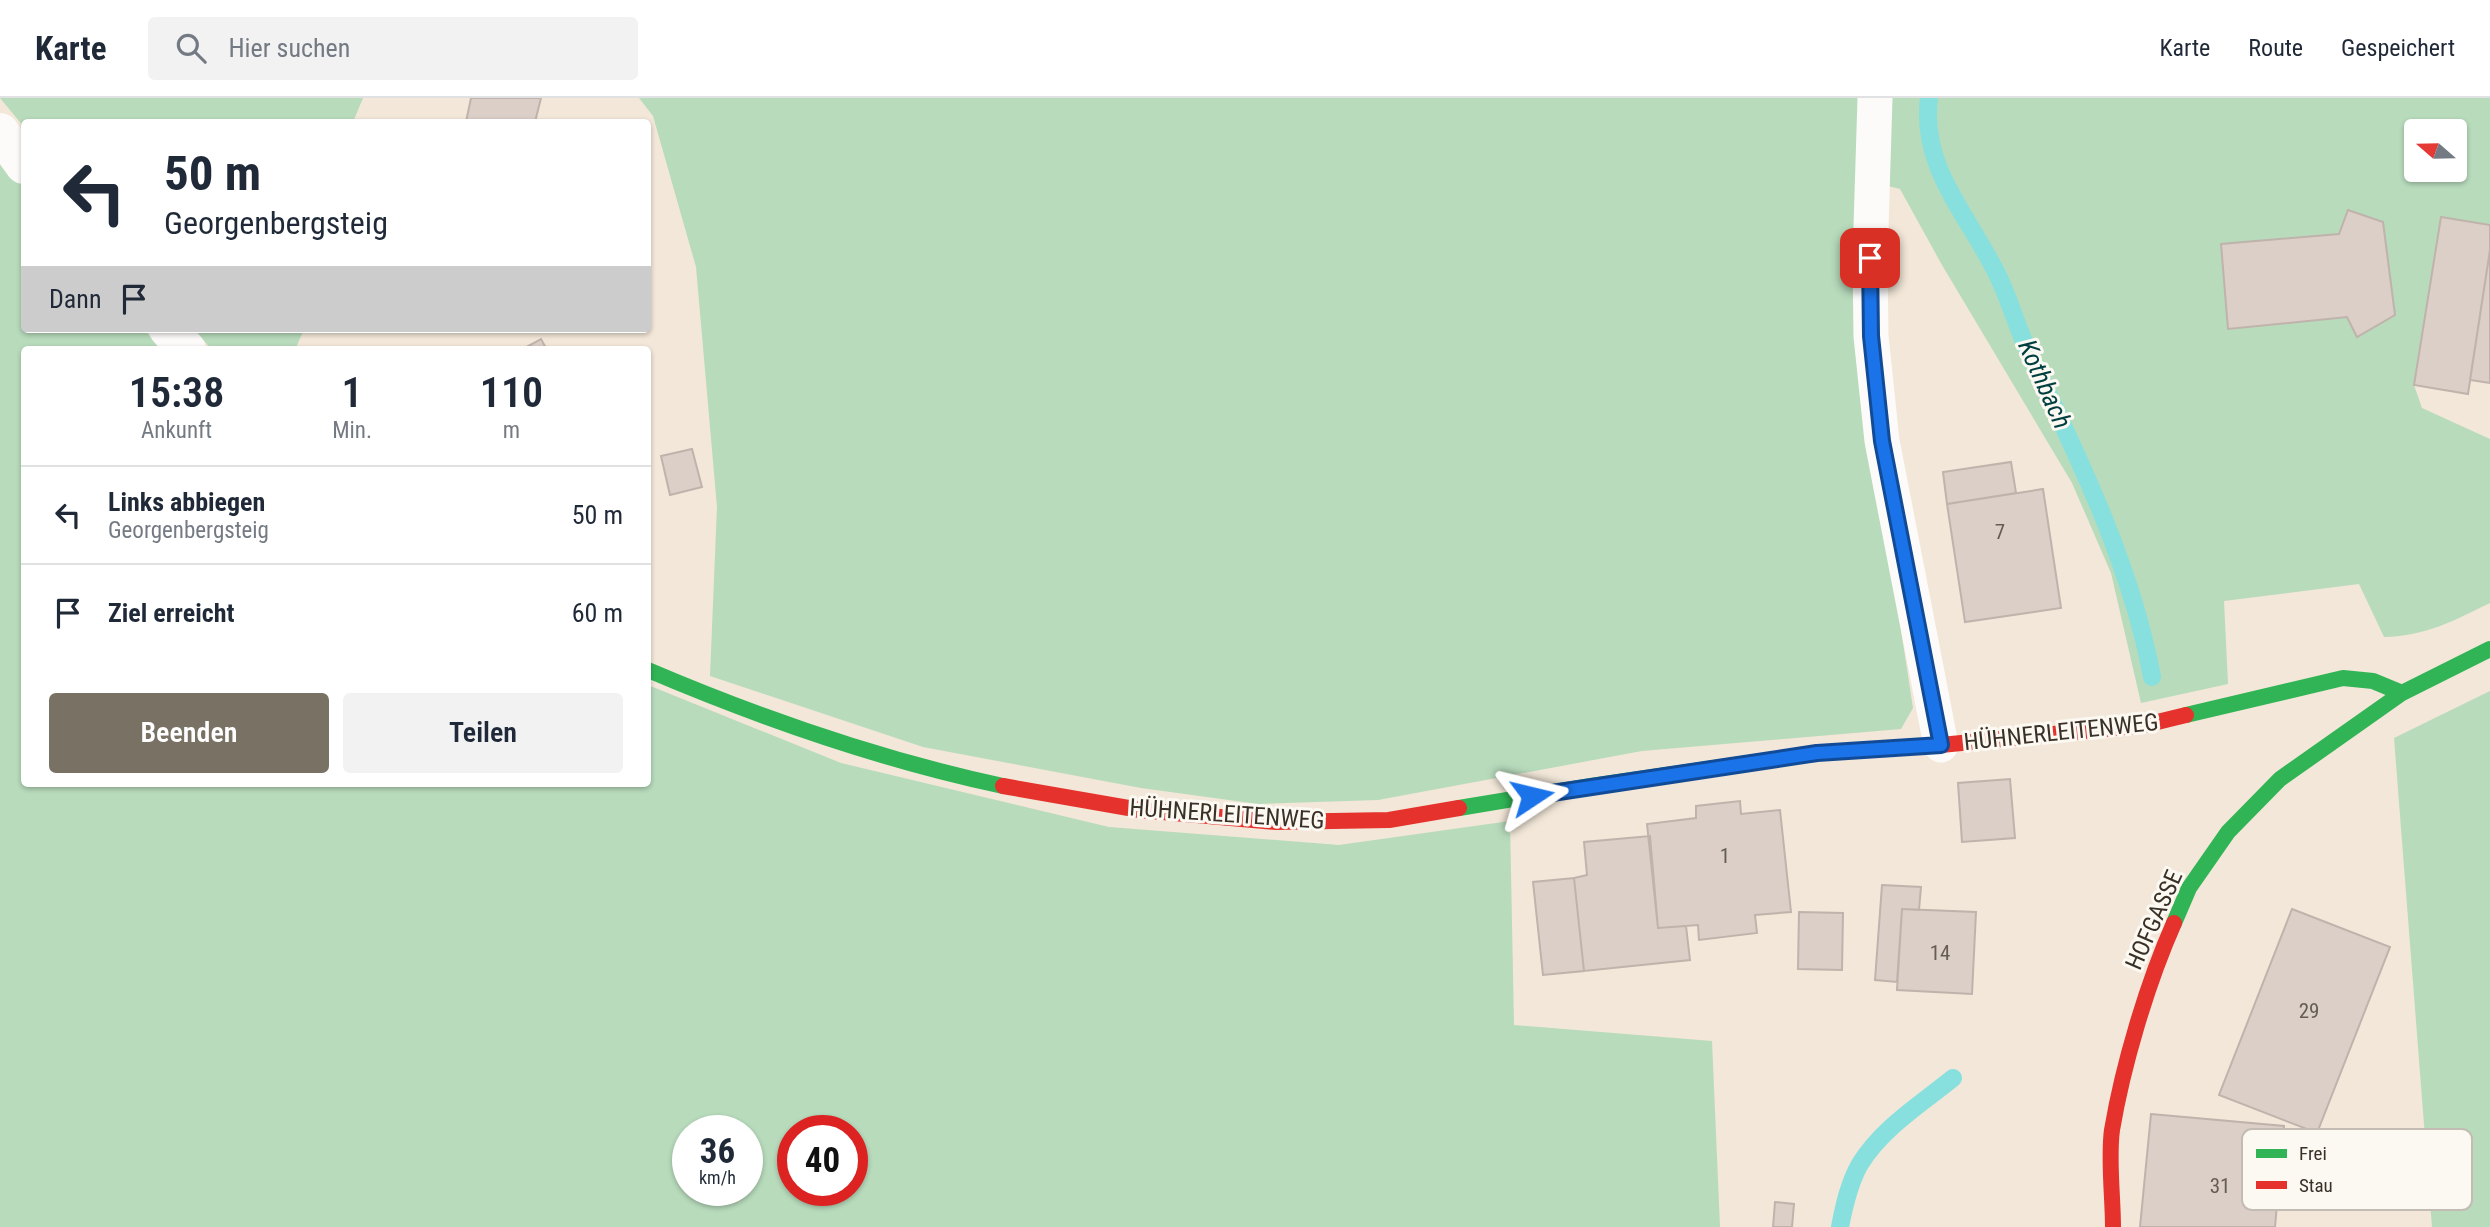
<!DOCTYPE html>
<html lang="de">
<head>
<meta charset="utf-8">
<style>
	body { margin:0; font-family:"Roboto Condensed",sans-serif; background:#f2f2f3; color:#1f2937; height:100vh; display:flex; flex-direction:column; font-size:26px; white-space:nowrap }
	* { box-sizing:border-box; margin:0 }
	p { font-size:23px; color:#747a83 }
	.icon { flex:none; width:38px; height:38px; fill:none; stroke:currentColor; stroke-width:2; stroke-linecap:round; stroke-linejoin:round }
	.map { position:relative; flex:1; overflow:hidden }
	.drawer { position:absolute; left:21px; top:248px; width:630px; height:441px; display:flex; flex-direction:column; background:#fff; border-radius:7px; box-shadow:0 2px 5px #0004 }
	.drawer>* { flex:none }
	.hud { position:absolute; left:21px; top:21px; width:630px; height:214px; border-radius:7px; box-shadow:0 2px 5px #0004; background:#fff; color:#1f2937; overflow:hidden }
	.needle { width:46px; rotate:290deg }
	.fabs { position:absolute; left:2404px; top:21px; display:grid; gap:14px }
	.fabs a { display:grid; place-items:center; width:63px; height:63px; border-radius:7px; background:#fff; box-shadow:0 2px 5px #0004; font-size:35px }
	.speed { position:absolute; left:672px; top:1017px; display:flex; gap:14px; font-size:35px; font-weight:700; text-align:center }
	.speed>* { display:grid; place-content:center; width:91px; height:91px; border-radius:50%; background:#fff; box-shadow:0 2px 5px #0004; line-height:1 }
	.speed small { font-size:18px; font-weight:400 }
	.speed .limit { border:10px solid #d22; background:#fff; color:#111 }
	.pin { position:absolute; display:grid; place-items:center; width:60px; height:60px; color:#fff; margin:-30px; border-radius:14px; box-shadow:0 4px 10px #0006 }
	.me { position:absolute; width:77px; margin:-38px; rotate:80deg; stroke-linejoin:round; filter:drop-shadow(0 0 5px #0008) }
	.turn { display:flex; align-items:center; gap:24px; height:147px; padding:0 28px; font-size:32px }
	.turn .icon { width:91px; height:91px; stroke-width:2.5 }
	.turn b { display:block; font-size:49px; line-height:60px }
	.then { display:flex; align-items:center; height:66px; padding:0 28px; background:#0003; gap:14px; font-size:26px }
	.eta { display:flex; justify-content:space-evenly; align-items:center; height:119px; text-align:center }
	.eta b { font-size:42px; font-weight:600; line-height:49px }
	.cta { display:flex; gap:14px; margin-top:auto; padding:14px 28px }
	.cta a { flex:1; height:80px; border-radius:7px; background:#7a7165; color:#fff; font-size:28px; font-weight:600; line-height:80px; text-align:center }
	.cta a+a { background:#f2f2f3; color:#1f2937 }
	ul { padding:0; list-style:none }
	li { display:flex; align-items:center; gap:21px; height:98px; padding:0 28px; border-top:2px solid #e0e1e3 }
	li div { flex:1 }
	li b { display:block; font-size:26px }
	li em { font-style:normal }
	header { display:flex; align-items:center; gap:42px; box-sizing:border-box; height:98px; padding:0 35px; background:#fff; border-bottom:2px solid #e0e1e3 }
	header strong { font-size:33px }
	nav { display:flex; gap:38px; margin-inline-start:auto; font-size:24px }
	.search { width:490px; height:63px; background:#f2f2f3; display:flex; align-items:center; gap:18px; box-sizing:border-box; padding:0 24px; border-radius:7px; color:#747a83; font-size:26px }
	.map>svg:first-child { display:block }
	.green { fill:#b8dbbc; fill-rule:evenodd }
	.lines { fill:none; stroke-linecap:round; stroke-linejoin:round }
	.stream { stroke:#87e0dd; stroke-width:18 }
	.building { fill:#dbcfc7; stroke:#bfb3ac; stroke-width:2 }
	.lane { stroke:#fdfbf9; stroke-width:35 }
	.street { stroke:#fdfbf9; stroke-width:38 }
	.fast { stroke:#30b455; stroke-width:16 }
	.jam { stroke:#e5322d; stroke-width:16 }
	.route-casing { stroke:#114b97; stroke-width:18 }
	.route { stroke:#1a73e8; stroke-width:12 }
	.labels { text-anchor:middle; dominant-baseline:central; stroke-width:6; stroke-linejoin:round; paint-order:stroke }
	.number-label { font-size:21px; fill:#655c52 }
	.street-label { font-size:24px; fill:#393127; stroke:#fcf8f2 }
	.water-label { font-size:26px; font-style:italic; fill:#003f40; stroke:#fcf8f2 }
	.key { fill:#fcf8f2; stroke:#c2bcb5; stroke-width:2 }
	.key-label { font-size:19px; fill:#393127 }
</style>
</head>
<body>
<header>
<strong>Karte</strong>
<div class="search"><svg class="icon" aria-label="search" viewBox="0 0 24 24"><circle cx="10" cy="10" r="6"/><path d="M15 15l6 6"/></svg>Hier suchen</div>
<nav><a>Karte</a><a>Route</a><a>Gespeichert</a></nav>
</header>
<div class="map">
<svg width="2490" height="1129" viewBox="0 0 2490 1129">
	<rect width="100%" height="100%" fill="#f2e7d8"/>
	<path class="green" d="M0 0H363L353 24H24V29Z
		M639 0H1858L1882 409 1913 610 1901 631 1642 653 1378 702 1258 706 1141 690 923 649 710 578 717 409 696 169 653 18Z
		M1887 0H2490V127L2441 120 2414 287 2422 310 2490 341V505C2453 523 2426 538 2384 539L2359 486 2224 503 2228 586 2141 605 2111 475 2072 385 1942 167 1900 91 1884 87ZM2417 33H2455V72H2417Z
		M0 53 24 83V231H144L161 252H24V686H648V587L841 665 1109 729 1339 747 1510 723 1514 927 1712 943 1720 1129H0ZM688 1032H747V1092H688ZM793 1032H852V1092H793Z
		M194 231H304L295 252H212Z
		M2490 593V1129H2432L2394 640Z"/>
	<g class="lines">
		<path class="stream" d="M1929 0C1920 69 1968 117 1996 174 2009 199 2016 227 2028 253 2077 357 2131 465 2152 579
			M1840 1129C1844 1108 1849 1085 1860 1066 1882 1030 1921 1006 1953 980"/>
	</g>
	<path class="building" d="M471 0H541L535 24H466Z
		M2348 112 2383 124 2395 217 2357 239 2347 219 2228 231 2221 146 2339 136Z
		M2441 119 2490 127V152L2468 296 2414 287Z
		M2490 152V285L2470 282Z
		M541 241 547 252H521Z
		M692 351 702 389 670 397 661 358Z
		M2011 364 2016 395 1947 406 1943 374Z
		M2043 391 2061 510 1965 524 1947 406Z
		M2010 681 2015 740 1962 744 1958 685Z
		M1740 703 1741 716 1780 712 1791 814 1755 817 1757 835 1699 842 1698 827 1658 830 1647 726 1696 720V708Z
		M1650 738 1658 830 1686 828 1690 862 1584 873 1574 780 1587 777 1584 744Z
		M1574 780 1584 873 1543 877 1533 784Z
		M1882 787 1921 789 1919 812 1902 811 1897 884 1875 882Z
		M1902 811 1976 814 1972 896 1897 892Z
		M2292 811 2390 849 2317 1035 2219 997Z
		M1799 814 1843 815 1842 872 1798 871Z
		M2151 1016 2284 1028 2275 1129H2140Z
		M1775 1104 1794 1106 1792 1129H1773Z"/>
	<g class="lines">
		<path class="lane" d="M1875 0 1870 161 1871 238 1882 343 1941 647"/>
		<path class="street" d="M0 34 24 67
			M168 231 187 252"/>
		<path class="fast" d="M648 572C763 621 881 662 1003 688
			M2186 617 2343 580 2373 583 2402 595
			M1459 710 1591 688 1817 655 1847 653
			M2174 825 2189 790 2228 734 2280 681 2402 595 2490 551"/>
		<path class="jam" d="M1847 653 1941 647 2145 627 2186 617
			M1003 688 1140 712 1276 724 1389 722 1459 710
			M2113 1129C2113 1100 2108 1060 2112 1032 2123 967 2147 886 2174 825"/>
	</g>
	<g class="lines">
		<defs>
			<path id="route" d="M1532 698 1817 655 1941 647 1882 343 1871 238 1870 160"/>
		</defs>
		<use href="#route" class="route-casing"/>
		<use href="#route" class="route"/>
	</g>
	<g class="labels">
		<g class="number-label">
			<text x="2000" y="434">7</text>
			<text x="1725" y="758">1</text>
			<text x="1940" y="855">14</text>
			<text x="2309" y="913">29</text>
			<text x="2220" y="1088">31</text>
		</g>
		<g class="street-label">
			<text transform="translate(2061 634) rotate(-6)">HÜHNERLEITENWEG</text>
			<text transform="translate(1227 716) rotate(4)">HÜHNERLEITENWEG</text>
			<text transform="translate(2154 822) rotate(-66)">HOFGASSE</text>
		</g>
		<g class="water-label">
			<text transform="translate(2045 286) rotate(66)">Kothbach</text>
		</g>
	</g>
	<rect x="2242" y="1031" width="230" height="81" rx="10" class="key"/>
	<rect x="2256" y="1051" width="31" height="9" fill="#30b455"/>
	<rect x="2256" y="1083" width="31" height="8" fill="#e5322d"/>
	<g class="key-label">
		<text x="2299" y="1062">Frei</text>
		<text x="2299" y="1094">Stau</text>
	</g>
</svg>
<div class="fabs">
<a><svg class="needle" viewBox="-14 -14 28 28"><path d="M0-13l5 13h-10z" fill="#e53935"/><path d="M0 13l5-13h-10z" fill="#747a83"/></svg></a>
</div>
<div class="speed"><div>36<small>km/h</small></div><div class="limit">40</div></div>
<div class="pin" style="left:1870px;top:160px;background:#d93025"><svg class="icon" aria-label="arrive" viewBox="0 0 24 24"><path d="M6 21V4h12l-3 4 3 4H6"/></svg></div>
<svg class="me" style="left:1532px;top:698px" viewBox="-20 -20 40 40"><path d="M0-17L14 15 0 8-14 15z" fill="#1a73e8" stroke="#fff" stroke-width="4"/></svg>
<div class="hud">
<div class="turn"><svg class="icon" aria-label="left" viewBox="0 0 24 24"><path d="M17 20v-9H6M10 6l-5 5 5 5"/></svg><div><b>50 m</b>Georgenbergsteig</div></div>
<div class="then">Dann<svg class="icon" aria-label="arrive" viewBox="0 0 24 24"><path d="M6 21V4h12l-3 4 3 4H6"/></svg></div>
</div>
<section class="drawer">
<div class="eta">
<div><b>15:38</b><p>Ankunft</p></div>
<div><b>1</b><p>Min.</p></div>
<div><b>110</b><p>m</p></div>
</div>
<ul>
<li><svg class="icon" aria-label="left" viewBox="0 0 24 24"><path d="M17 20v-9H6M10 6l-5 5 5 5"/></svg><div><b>Links abbiegen</b><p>Georgenbergsteig</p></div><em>50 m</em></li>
<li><svg class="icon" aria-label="arrive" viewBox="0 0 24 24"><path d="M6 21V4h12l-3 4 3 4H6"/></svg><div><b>Ziel erreicht</b></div><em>60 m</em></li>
</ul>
<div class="cta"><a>Beenden</a><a>Teilen</a></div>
</section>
</div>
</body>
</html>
